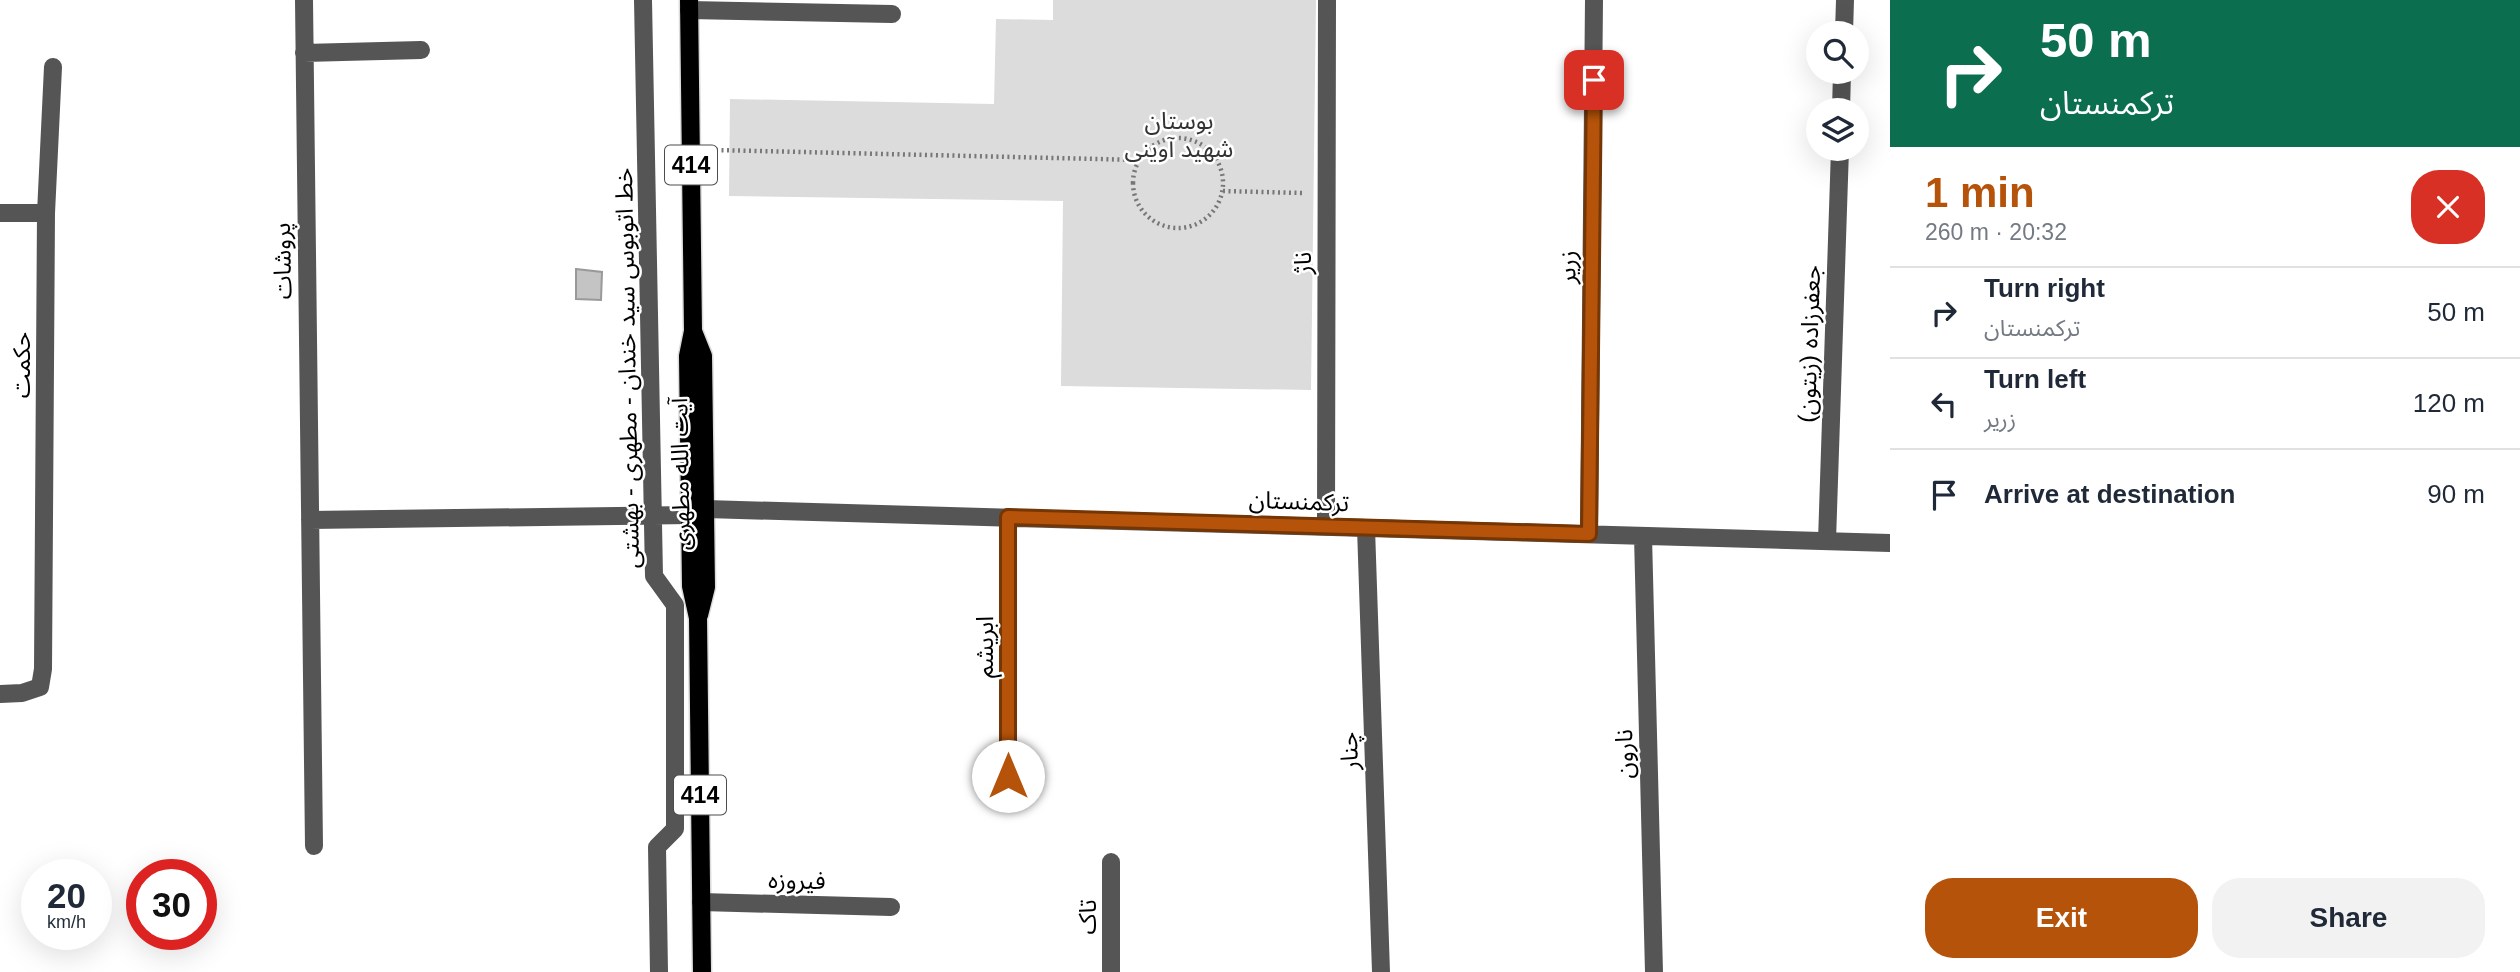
<!DOCTYPE html>
<html lang="en">
<head>
<meta charset="utf-8">
<style>
	body { margin:0; font-family:Arial,"Noto Sans Arabic",sans-serif; background:#f2f2f3; color:#1f2937; height:100vh; display:flex; flex-direction:column; font-size:26px; white-space:nowrap }
	* { box-sizing:border-box; margin:0 }
	p { font-size:23px; color:#747a83 }
	.icon { flex:none; width:38px; height:38px; fill:none; stroke:currentColor; stroke-width:2; stroke-linecap:round; stroke-linejoin:round }
	.map { position:relative; flex:1; overflow:hidden }
	.drawer { display:flex; flex-direction:column; background:#fff; width:630px }
	.drawer>* { flex:none }
	.hud { background:#0b6e4f; color:#fff; overflow:hidden }
	.fabs { position:absolute; left:1806px; top:21px; display:grid; gap:14px }
	.fabs a { display:grid; place-items:center; width:63px; height:63px; border-radius:50%; background:#fff; box-shadow:0 7px 28px #0002; font-size:35px }
	.speed { position:absolute; left:21px; top:859px; display:flex; gap:14px; font-size:35px; font-weight:700; text-align:center }
	.speed>* { display:grid; place-content:center; width:91px; height:91px; border-radius:50%; background:#fff; box-shadow:0 7px 28px #0002; line-height:1 }
	.speed small { font-size:18px; font-weight:400 }
	.speed .limit { border:10px solid #d22; background:#fff; color:#111 }
	.pin { position:absolute; display:grid; place-items:center; width:60px; height:60px; color:#fff; margin:-30px; border-radius:14px; box-shadow:0 4px 10px #0006 }
	.me { position:absolute; width:77px; margin:-38px; rotate:0deg; stroke-linejoin:round; filter:drop-shadow(0 0 5px #0008) }
	.turn { display:flex; align-items:center; gap:24px; height:147px; padding:0 35px; font-size:32px }
	.turn .icon { width:91px; height:91px; stroke-width:2.5 }
	.turn b { display:block; font-size:49px; line-height:60px }
	.round { display:grid; place-items:center; flex:none; width:74px; height:74px; border-radius:28px; background:#f2f2f3 }
	.summary { display:flex; align-items:center; justify-content:space-between; height:119px; padding:0 35px }
	h1 { font-size:42px; font-weight:800; line-height:52px; color:#b45309 }
	.primary-button { display:flex; gap:14px; margin-top:auto; padding:14px 35px }
	.primary-button a { flex:1; height:80px; border-radius:28px; background:#b45309; color:#fff; font-size:28px; font-weight:800; line-height:80px; text-align:center }
	.primary-button a+a { background:#f2f2f3; color:#1f2937 }
	ul { padding:0; list-style:none }
	li { display:flex; align-items:center; gap:21px; height:91px; padding:0 35px; border-top:2px solid #e0e1e3 }
	li div { flex:1 }
	li b { display:block; font-size:26px }
	li em { font-style:normal }
	main { display:flex; flex:1; min-height:0 }
	.map>svg:first-child { display:block }
	.green { fill:#dcdcdc }
	.building { fill:#c4c4c4; stroke:#999; stroke-width:2 }
	.lines { fill:none; stroke-linecap:round; stroke-linejoin:round }
	.major-casing { stroke:#dbdbdb; stroke-width:21 }
	.path { stroke:#777; stroke-width:4.5; stroke-dasharray:2 3.5; stroke-linecap:butt }
	.minor { stroke:#555; stroke-width:18 }
	.major { stroke:#000; stroke-width:18 }
	.route-casing { stroke:#753606; stroke-width:18 }
	.route { stroke:#b45309; stroke-width:12 }
	.labels { text-anchor:middle; dominant-baseline:central; stroke-width:5; stroke-linejoin:round; paint-order:stroke }
	.shield { fill:#fff; stroke:#4c4c4c; stroke-width:2 }
	.shield-label { font-size:23px; font-weight:bold; fill:#000 }
	.park-label { font-size:24px; fill:#333; stroke:#fff }
	.street-label { font-size:24px; fill:#000; stroke:#fff }
</style>
</head>
<body>
<main>
<div class="map">
<svg width="1890" height="972" viewBox="0 0 1890 972">
	<rect width="100%" height="100%" fill="#fff"/>
	<path class="green" d="M1053 0H1316L1311 390 1061 386 1063 201 729 196 730 99 994 104 996 19 1053 20Z"/>
	<path class="building" d="M576 269 602 272 601 300 576 299Z"/>
	<g class="lines">
		<defs>
			<path id="major" d="M689 0 693 331 688 356 691 586 698 618 702 972
				M693 331 703 356 706 587 699 615"/>
		</defs>
		<use href="#major" class="major-casing"/>
		<path class="path" d="M1133 183a45 45 0 1 1 90 0a45 45 0 1 1-90 0Z
			M716 150 1140 160
			M1223 191 1302 193"/>
		<path class="minor" d="M304 0 314 846
			M643 0 654 576 675 605V829L657 847 659 972
			M689 10 892 14
			M1844 33 1845 0
			M304 53 421 50
			M1841 110 1842 72
			M0 213H46
			M706 509 1890 543
			M1008 517V776
			M310 520 690 515
			M1326 527 1327 0
			M1366 528 1381 972
			M1589 534 1594 0
			M1643 536 1654 972
			M1827 541 1840 149
			M0 694 22 693 40 687 43 669 46 213 53 67
			M701 902 891 907
			M1111 972V862"/>
		<use href="#major" class="major"/>
	</g>
	<g class="lines">
		<defs>
			<path id="route" d="M1008 776V517L1589 534 1594 80"/>
		</defs>
		<use href="#route" class="route-casing"/>
		<use href="#route" class="route"/>
	</g>
	<g class="labels">
		<g class="shield">
			<rect x="665" y="145.5" width="52" height="39" rx="5"/>
			<rect x="674" y="775.5" width="52" height="39" rx="5"/>
		</g>
		<g class="shield-label">
			<text x="691" y="165">414</text>
			<text x="700" y="795">414</text>
		</g>
		<g class="park-label">
			<text x="1179" y="120">بوستان<tspan x="1179" dy="28">شهید آوینی</tspan></text>
		</g>
		<g class="street-label">
			<text transform="translate(282 261) rotate(-91)">پروشات</text>
			<text transform="translate(1302 263) rotate(-90)">ناژ</text>
			<text transform="translate(1567 267) rotate(-89)">زریر</text>
			<text transform="translate(1809 344) rotate(-88)">جعفرزاده (زیتون)</text>
			<text transform="translate(21 365) rotate(-90)">حکمت</text>
			<text transform="translate(627 368) rotate(-91)">خط اتوبوس سید خندان - مطهری - بهشتی</text>
			<text transform="translate(680 474) rotate(-91)">آیت الله مطهری</text>
			<text transform="translate(1299 501) rotate(2)">ترکمنستان</text>
			<text transform="translate(984 647) rotate(-90)">ابریشم</text>
			<text transform="translate(1349 751) rotate(-92)">چنار</text>
			<text transform="translate(1624 754) rotate(-91)">نارون</text>
			<text transform="translate(797 880) rotate(1)">فیروزه</text>
			<text transform="translate(1087 917) rotate(-90)">تاک</text>
		</g>
	</g>
</svg>
<div class="fabs">
<a><svg class="icon" aria-label="search" viewBox="0 0 24 24"><circle cx="10" cy="10" r="6"/><path d="M15 15l6 6"/></svg></a>
<a><svg class="icon" aria-label="layers" viewBox="0 0 24 24"><path d="M12 4l9 5-9 5-9-5zM3 14l9 5 9-5"/></svg></a>
</div>
<div class="speed"><div>20<small>km/h</small></div><div class="limit">30</div></div>
<div class="pin" style="left:1594px;top:80px;background:#d93025"><svg class="icon" aria-label="arrive" viewBox="0 0 24 24"><path d="M6 21V4h12l-3 4 3 4H6"/></svg></div>
<svg class="me" style="left:1008px;top:776px" viewBox="-20 -20 40 40"><circle r="19" fill="#fff"/><path d="M0-13L10 11 0 6-10 11z" fill="#b45309"/></svg>
</div>
<section class="drawer">
<div class="hud">
<div class="turn"><svg class="icon" aria-label="right" viewBox="0 0 24 24"><path d="M7 20v-9h11M14 6l5 5-5 5"/></svg><div><b>50 m</b>ترکمنستان</div></div>
</div>
<div class="summary"><div><h1>1 min</h1><p>260 m · 20:32</p></div><a class="round" style="background:#d93025;color:#fff"><svg class="icon" aria-label="close" viewBox="0 0 24 24"><path d="M6 6l12 12M18 6L6 18"/></svg></a></div>
<ul>
<li><svg class="icon" aria-label="right" viewBox="0 0 24 24"><path d="M7 20v-9h11M14 6l5 5-5 5"/></svg><div><b>Turn right</b><p>ترکمنستان</p></div><em>50 m</em></li>
<li><svg class="icon" aria-label="left" viewBox="0 0 24 24"><path d="M17 20v-9H6M10 6l-5 5 5 5"/></svg><div><b>Turn left</b><p>زریر</p></div><em>120 m</em></li>
<li><svg class="icon" aria-label="arrive" viewBox="0 0 24 24"><path d="M6 21V4h12l-3 4 3 4H6"/></svg><div><b>Arrive at destination</b></div><em>90 m</em></li>
</ul>
<div class="primary-button"><a>Exit</a><a>Share</a></div>
</section>
</main>
</body>
</html>
